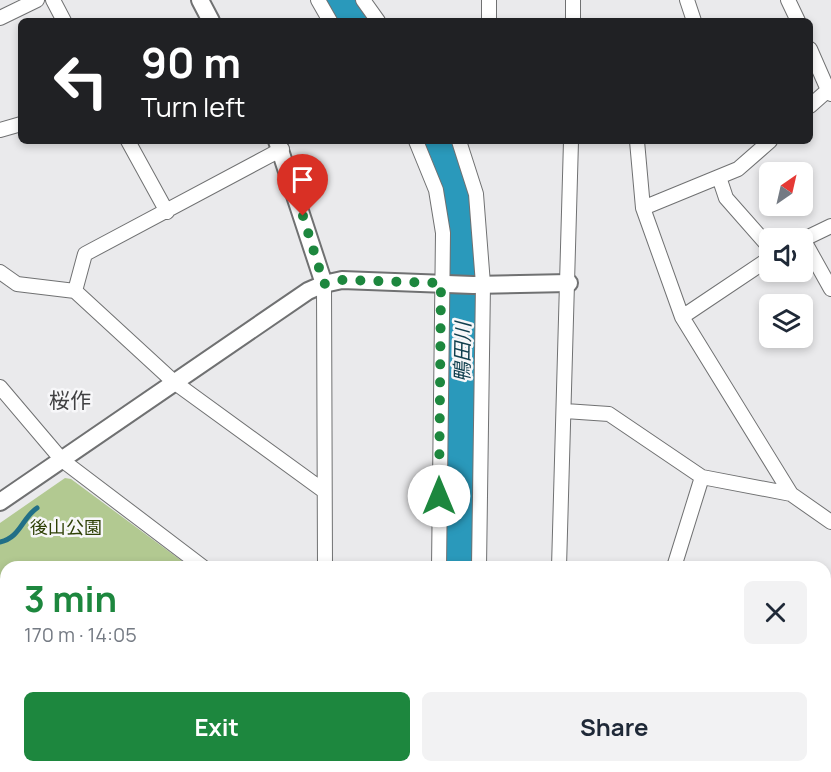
<!DOCTYPE html>
<html lang="en">
<head>
<meta charset="utf-8">
<style>
	body { margin:0; font-family:Manrope,"Noto Sans JP",sans-serif; background:#f2f2f3; color:#1f2937; height:100vh; display:flex; flex-direction:column; font-size:22px; white-space:nowrap }
	* { box-sizing:border-box; margin:0 }
	p { font-size:20px; color:#747a83 }
	.icon { flex:none; width:33px; height:33px; fill:none; stroke:currentColor; stroke-width:2; stroke-linecap:round; stroke-linejoin:round }
	.map { position:relative; flex:1; overflow:hidden }
	.sheet { position:absolute; left:0px; top:561px; width:831px; height:212px; display:flex; flex-direction:column; background:#fff; border-radius:18px 18px 0 0; box-shadow:0 3px 9px #0003 }
	.sheet>* { flex:none }
	.top-card { position:absolute; left:18px; top:18px; width:795px; height:126px; border-radius:9px; box-shadow:0 3px 9px #0003; background:#202124; color:#fff; overflow:hidden }
	.needle { width:39px; rotate:34deg }
	.tools { position:absolute; left:759px; top:162px; display:grid; gap:12px }
	.tools a { display:grid; place-items:center; width:54px; height:54px; border-radius:9px; background:#fff; box-shadow:0 3px 9px #0003; font-size:30px }
	.pin { position:absolute; display:grid; place-items:center; width:51px; height:51px; color:#fff; margin:-62px -26px; border-radius:50% 50% 50% 0; rotate:-45deg; box-shadow:0 0 6px #0007 }
	.pin .icon { rotate:45deg }
	.me { position:absolute; width:66px; margin:-33px; rotate:0deg; stroke-linejoin:round; filter:drop-shadow(0 0 4px #0008) }
	.turn { display:flex; align-items:center; gap:21px; height:126px; padding:0 24px; font-size:27px }
	.turn .icon { width:78px; height:78px; stroke-width:2.5 }
	.turn b { display:block; font-size:42px; line-height:51px }
	.round { display:grid; place-items:center; flex:none; width:63px; height:63px; border-radius:9px; background:#f2f2f3 }
	.summary { display:flex; align-items:center; justify-content:space-between; height:102px; padding:0 24px }
	h1 { font-size:36px; font-weight:700; line-height:45px; color:#1d873e }
	.button { display:flex; gap:12px; margin-top:auto; padding:12px 24px }
	.button a { flex:1; height:69px; border-radius:9px; background:#1d873e; color:#fff; font-size:24px; font-weight:700; line-height:69px; text-align:center }
	.button a+a { background:#f2f2f3; color:#1f2937 }
	.map>svg:first-child { display:block }
	.green { fill:#b2c991 }
	.lines { fill:none; stroke-linecap:round; stroke-linejoin:round }
	.stream { stroke:#216f87; stroke-width:5 }
	.river { stroke:#2a99bb; stroke-width:30 }
	.minor-casing { stroke:#707172; stroke-width:16 }
	.tertiary-casing { stroke:#707172; stroke-width:20 }
	.minor { stroke:#fff; stroke-width:14 }
	.tertiary { stroke:#fff; stroke-width:16 }
	.route { stroke:#1d873e; stroke-width:10; stroke-dasharray:0 18 }
	.labels { text-anchor:middle; dominant-baseline:central; stroke-width:5; stroke-linejoin:round; paint-order:stroke }
	.park-label { font-size:18px; fill:#2e4006; stroke:#f7f7f9 }
	.water-label { font-size:20px; font-style:italic; fill:#0f3e4d; stroke:#f7f7f9 }
	.quarter-label { font-size:21px; fill:#404042; stroke:#f7f7f9 }
</style>
</head>
<body>
<div class="map">
<svg width="831" height="772" viewBox="0 0 831 772">
	<rect width="100%" height="100%" fill="#eaeaec"/>
	<path class="green" d="M65 478 71 479 190 567H6V731L0 726V523Z
		M56 767H134L130 772H63Z"/>
	<g class="lines">
		<path class="stream" d="M0 542C20 538 22 518 37 508"/>
		<path class="river" d="M341 0 353 21
			M440 141C472 206 463 295 462 366 461 433 460 500 459 567
			M453 772V766"/>
		<defs>
			<path id="minor" d="M53 0 64 21
				M318 0 330 21
				M363 0 378 21
				M687 0 694 21
				M788 0 798 21
				M0 18 37 0
				M489 21V0
				M573 21V0
				M810 49 828 90 831 88
				M810 106 828 90 831 94
				M0 130 21 124
				M128 141 167 212
				M416 141 436 190 443 233 439 567
				M459 141 476 194 483 284 479 567
				M637 141 643 208 682 317 791 494 831 522
				M282 149 85 254 75 291 174 382 324 491
				M719 177 726 198 770 248
				M643 208 738 169 770 141
				M803 239 831 289
				M802 240 831 226
				M0 272 17 284 75 291
				M324 284 325 567
				M682 317 770 258
				M0 387 62 460 203 567
				M565 411 609 414 702 477 791 494
				M559 567 571 141
				M674 567 702 477
				M825 629 831 636
				M0 736 6 740
				M43 766 51 772
				M631 766 632 772
				M138 772 142 766
				M250 772 252 766
				M434 772V766
				M552 772V766
				M694 772V766"/>
			<path id="tertiary" d="M200 0 211 21
				M277 141 324 284
				M0 502 308 291 324 284 342 280 473 285 569 283"/>
		</defs>
		<use href="#minor" class="minor-casing"/>
		<use href="#tertiary" class="tertiary-casing"/>
		<use href="#minor" class="minor"/>
		<use href="#tertiary" class="tertiary"/>
	</g>
	<g class="lines">
		<path class="route" d="M303 216 324 284 342 280 441 283 439 496"/>
	</g>
	<g class="labels">
		<g class="park-label">
			<text x="66" y="527">後山公園</text>
		</g>
		<g class="water-label">
			<text transform="translate(462 352) rotate(-89)">鴨田川</text>
		</g>
		<g class="quarter-label">
			<text x="70" y="400">桜作</text>
		</g>
	</g>
</svg>
<div class="tools">
<a><svg class="needle" viewBox="-14 -14 28 28"><path d="M0-13l5 13h-10z" fill="#e53935"/><path d="M0 13l5-13h-10z" fill="#747a83"/></svg></a>
<a><svg class="icon" aria-label="sound" viewBox="0 0 24 24"><path d="M4 9h4l5-4v14l-5-4H4zM17 9q2 3 0 6"/></svg></a>
<a><svg class="icon" aria-label="layers" viewBox="0 0 24 24"><path d="M12 4l9 5-9 5-9-5zM3 14l9 5 9-5"/></svg></a>
</div>
<div class="pin" style="left:303px;top:216px;background:#d93025"><svg class="icon" aria-label="arrive" viewBox="0 0 24 24"><path d="M6 21V4h12l-3 4 3 4H6"/></svg></div>
<svg class="me" style="left:439px;top:496px" viewBox="-20 -20 40 40"><circle r="19" fill="#fff"/><path d="M0-13L10 11 0 6-10 11z" fill="#1d873e"/></svg>
<div class="top-card">
<div class="turn"><svg class="icon" aria-label="left" viewBox="0 0 24 24"><path d="M17 20v-9H6M10 6l-5 5 5 5"/></svg><div><b>90 m</b>Turn left</div></div>
</div>
<section class="sheet">
<div class="summary"><div><h1>3 min</h1><p>170 m · 14:05</p></div><a class="round"><svg class="icon" aria-label="close" viewBox="0 0 24 24"><path d="M6 6l12 12M18 6L6 18"/></svg></a></div>
<div class="button"><a>Exit</a><a>Share</a></div>
</section>
</div>
</body>
</html>
